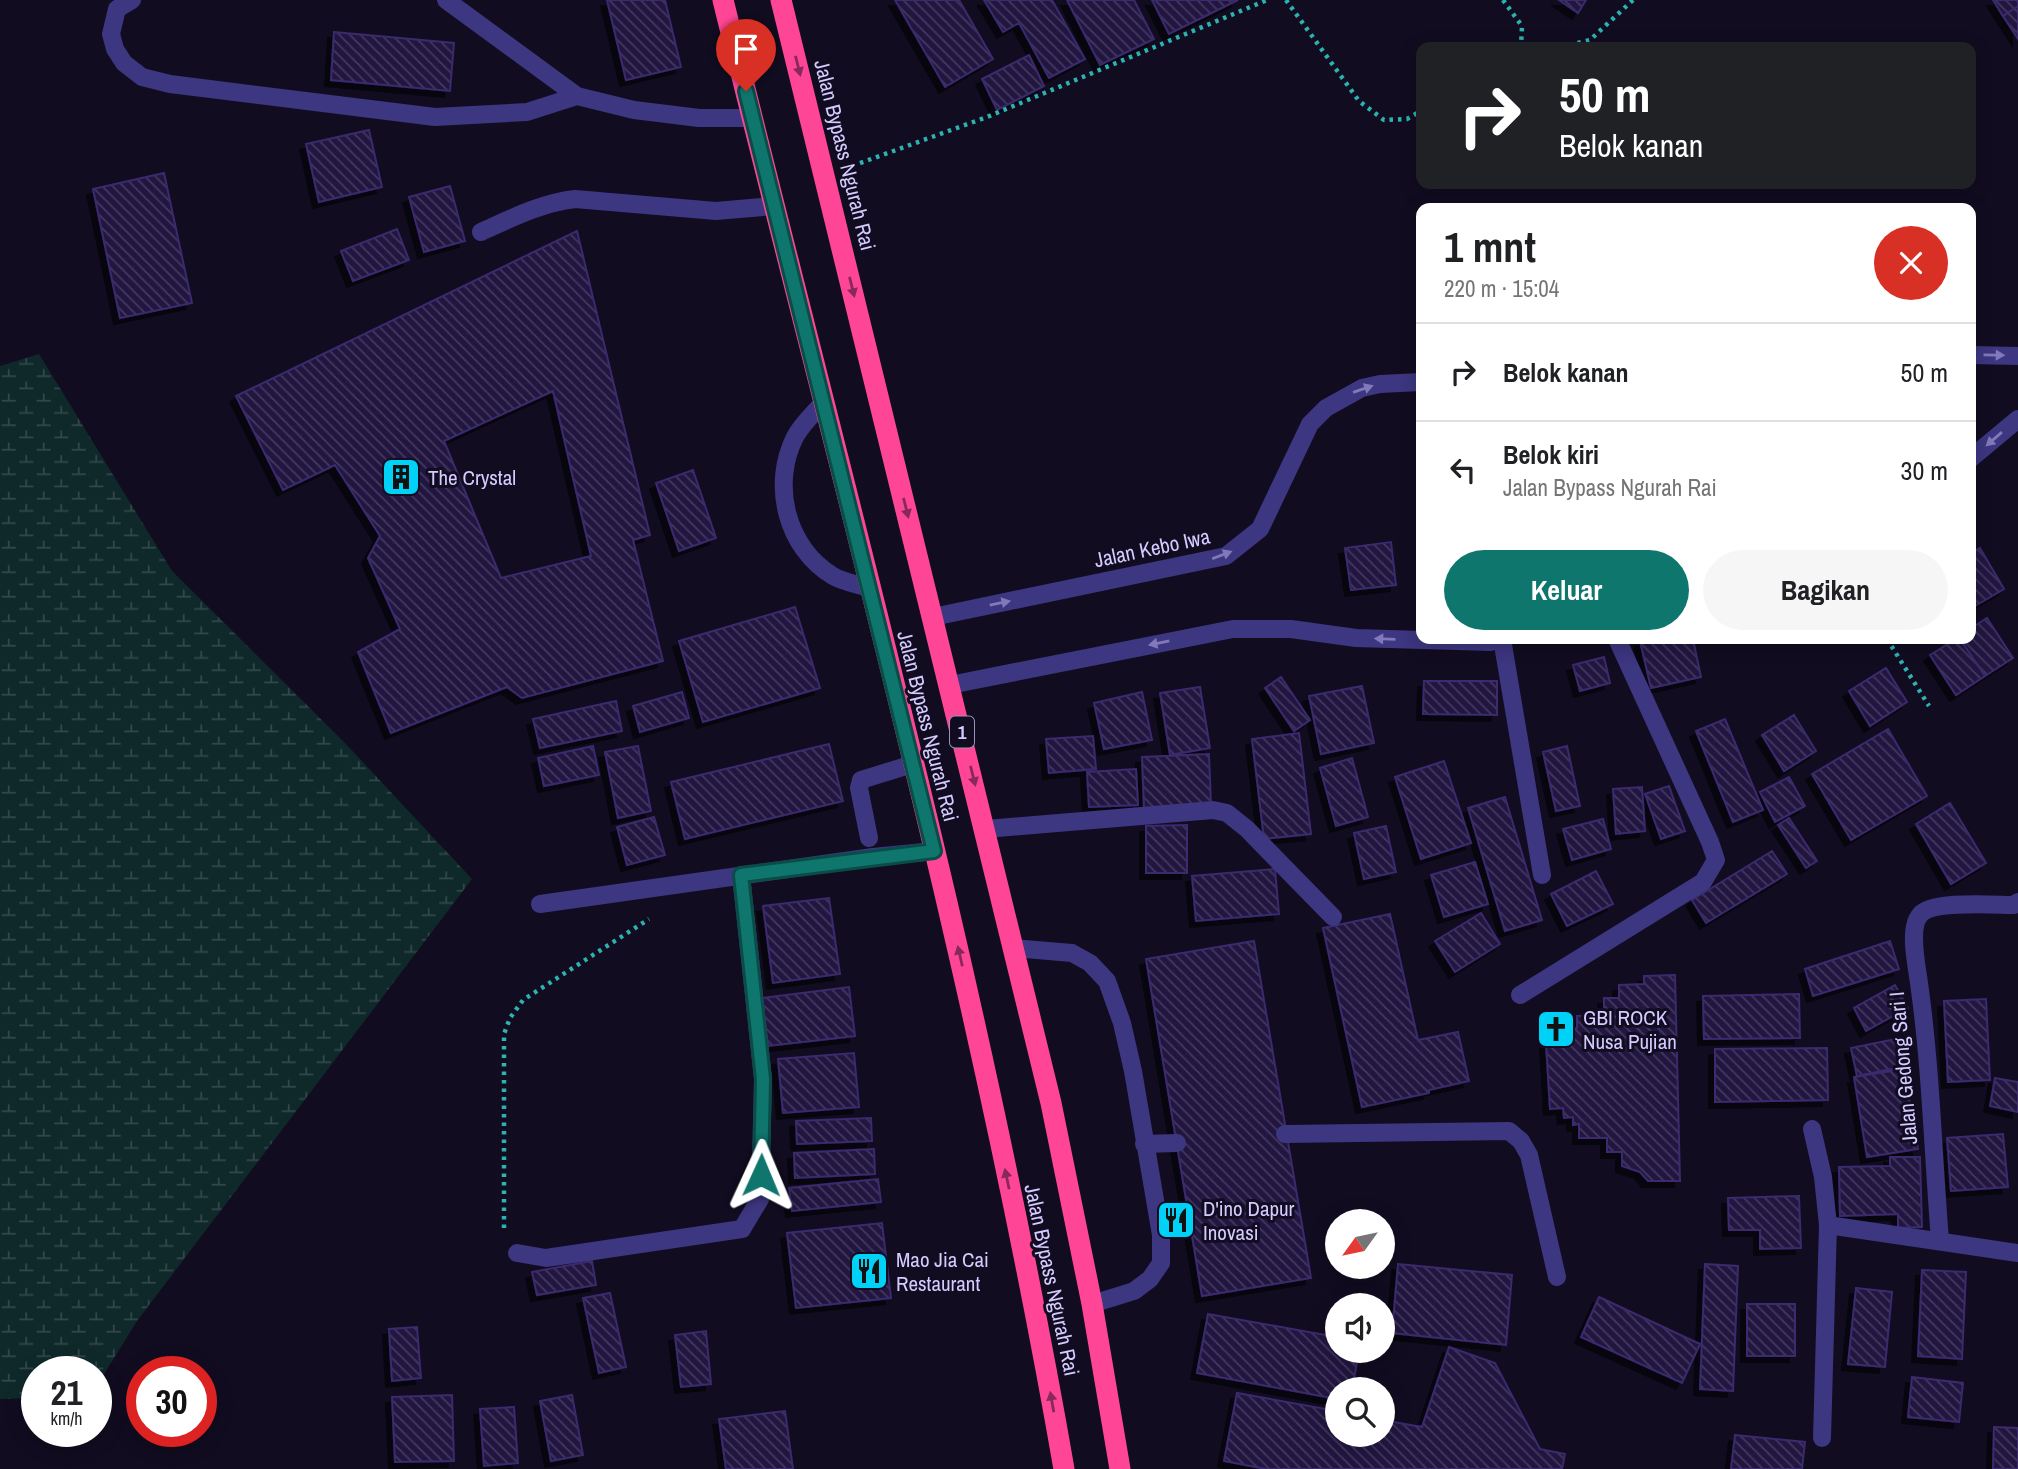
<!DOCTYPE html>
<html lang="id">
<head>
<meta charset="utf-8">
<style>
	body { margin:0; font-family:"Archivo Narrow",sans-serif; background:#f6f6f6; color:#202124; height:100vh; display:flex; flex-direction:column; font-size:26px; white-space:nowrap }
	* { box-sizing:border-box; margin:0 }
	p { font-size:23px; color:#757577 }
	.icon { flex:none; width:38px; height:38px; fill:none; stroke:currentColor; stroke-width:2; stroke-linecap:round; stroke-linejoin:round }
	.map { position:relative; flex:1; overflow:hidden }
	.side { position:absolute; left:1416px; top:203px; width:560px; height:441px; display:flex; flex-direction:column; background:#fff; border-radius:14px; box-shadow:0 4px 18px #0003 }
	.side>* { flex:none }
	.top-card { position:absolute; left:1416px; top:42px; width:560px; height:147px; border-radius:14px; box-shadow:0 4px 18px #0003; background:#202124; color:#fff; overflow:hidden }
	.needle { width:46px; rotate:237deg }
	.fabs { position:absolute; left:1325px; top:1209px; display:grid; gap:14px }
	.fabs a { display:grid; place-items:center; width:70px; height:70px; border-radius:50%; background:#fff; box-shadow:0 4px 18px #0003; font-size:35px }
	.speed { position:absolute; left:21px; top:1356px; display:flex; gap:14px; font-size:35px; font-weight:700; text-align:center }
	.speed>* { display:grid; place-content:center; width:91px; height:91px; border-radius:50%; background:#fff; box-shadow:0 4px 18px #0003; line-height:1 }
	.speed small { font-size:18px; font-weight:400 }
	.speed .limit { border:10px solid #d22; background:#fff; color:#111 }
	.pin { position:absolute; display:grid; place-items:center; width:60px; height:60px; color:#fff; margin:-72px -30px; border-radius:50% 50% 50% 0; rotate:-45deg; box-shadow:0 0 7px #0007 }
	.pin .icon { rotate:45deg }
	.me { position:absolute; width:77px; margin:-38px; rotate:1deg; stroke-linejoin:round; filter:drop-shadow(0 0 5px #0008) }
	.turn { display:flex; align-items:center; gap:24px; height:147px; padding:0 28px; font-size:32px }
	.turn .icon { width:91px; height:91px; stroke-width:2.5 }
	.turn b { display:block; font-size:49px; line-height:60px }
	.round { display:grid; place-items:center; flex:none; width:74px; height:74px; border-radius:37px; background:#f6f6f6 }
	.overview { display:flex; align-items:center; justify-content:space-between; height:119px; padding:0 28px }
	h1 { font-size:42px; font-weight:700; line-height:52px }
	.primary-button { display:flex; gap:14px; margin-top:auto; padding:14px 28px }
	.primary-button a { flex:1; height:80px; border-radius:42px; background:#0f766e; color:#fff; font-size:28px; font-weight:700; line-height:80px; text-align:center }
	.primary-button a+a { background:#f6f6f6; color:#202124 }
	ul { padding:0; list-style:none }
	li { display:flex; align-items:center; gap:21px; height:98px; padding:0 28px; border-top:2px solid #e0e0e0 }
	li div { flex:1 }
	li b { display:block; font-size:26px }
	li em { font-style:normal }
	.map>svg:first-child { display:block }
	.wetland { fill:url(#wetland-marsh) }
	.building { fill:url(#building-back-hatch); stroke:#3a2a6d; stroke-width:2; fill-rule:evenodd; filter:url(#shadow) }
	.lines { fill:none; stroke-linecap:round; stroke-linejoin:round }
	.path { stroke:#2cb2b1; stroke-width:4.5; stroke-dasharray:3.5 5; stroke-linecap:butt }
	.lane { stroke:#3d3680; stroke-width:18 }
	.street { stroke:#3d3680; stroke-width:18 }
	.highway { stroke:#ff4696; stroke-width:21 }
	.oneway { fill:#88295b }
	.oneway2 { fill:#8179b9 }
	.route-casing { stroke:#0a4d48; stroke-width:18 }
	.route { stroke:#0f766e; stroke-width:12 }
	.labels { text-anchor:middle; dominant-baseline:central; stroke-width:6; stroke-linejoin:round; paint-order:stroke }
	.shield { fill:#110c20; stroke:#9a92bc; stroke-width:2 }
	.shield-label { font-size:19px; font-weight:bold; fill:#d4cbff }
	.street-label { font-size:21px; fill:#d4cbff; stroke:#110c20 }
	.poi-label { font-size:21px; fill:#d4cbff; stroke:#110c20; text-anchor:start }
</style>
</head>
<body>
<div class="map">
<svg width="2018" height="1469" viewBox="0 0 2018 1469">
	<defs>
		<pattern id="wetland-marsh" width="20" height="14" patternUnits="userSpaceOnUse" patternTransform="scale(1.75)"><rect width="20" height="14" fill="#0f292a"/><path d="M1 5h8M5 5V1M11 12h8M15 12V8" fill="none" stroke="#31474a"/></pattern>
		<pattern id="building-back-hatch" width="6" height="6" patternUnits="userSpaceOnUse" patternTransform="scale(1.75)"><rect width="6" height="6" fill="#221841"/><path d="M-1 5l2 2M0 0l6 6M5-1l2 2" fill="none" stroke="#41385e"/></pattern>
		<filter id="shadow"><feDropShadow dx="-6" dy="6" stdDeviation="0" flood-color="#0009"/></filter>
	</defs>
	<rect width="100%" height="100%" fill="#110c20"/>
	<path class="wetland" d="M39 354 172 571 345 743 472 879 137 1321 96 1387V1372H37V1398L0 1399V366Z"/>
	<path class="building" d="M607 0H665L681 67 626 80Z
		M895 0H959L993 59 945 87Z
		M984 0H1052L1085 59 1049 78 1019 23 1003 32Z
		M1067 0H1134L1154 39 1100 65Z
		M1152 0H1238L1169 34Z
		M1559 0H1586L1578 13Z
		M1993 0H2018V6L2003 16Z
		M2018 6V39L2003 16Z
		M334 32 454 43 450 91 331 80Z
		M1029 55 1044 86 997 110 982 79Z
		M369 130 382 187 319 202 306 144Z
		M164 173 192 303 120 318 93 189Z
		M450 186 465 241 424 252 409 197Z
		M397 229 409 260 353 281 341 251Z
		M577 231 650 535 633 540 663 661 522 698 507 687 391 733 358 652 400 629 368 558 380 536 335 465 283 490 236 396ZM553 391 591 556 501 578 444 441Z
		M693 470 716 538 679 551 656 483Z
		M1391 542 1396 585 1351 590 1345 548Z
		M1980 548 2004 589 1975 606 1970 598V554Z
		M795 607 820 688 703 722 679 641Z
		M1987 618 2013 658 1985 676 1960 639H1970V629Z
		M1650 639H1693L1701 677 1651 688 1640 641Z
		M1956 639H1960L1985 676 1956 695 1930 655Z
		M1604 657 1610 683 1580 691 1573 665Z
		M1886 668 1907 702 1870 726 1849 691Z
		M1281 677 1310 720 1294 731 1265 688Z
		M1424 681H1497V715L1423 714Z
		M1362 686 1374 743 1321 754 1309 696Z
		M1200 687 1210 748 1170 755 1160 693Z
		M682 692 689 718 640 732 633 706Z
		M1142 692 1152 740 1104 749 1094 703Z
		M616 701 622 731 540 748 533 719Z
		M1794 715 1816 751 1784 771 1762 735Z
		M1725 719 1763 810 1733 822 1696 731Z
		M1888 729 1927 796 1851 840 1812 774Z
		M1299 733 1311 834 1264 839 1252 739Z
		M1093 736 1096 769 1049 773 1046 739Z
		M829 744 843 801 685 839 671 782Z
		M593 746 599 775 544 786 538 758Z
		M638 746 651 811 618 818 605 752Z
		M1567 746 1580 806 1556 811 1543 752Z
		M1209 754 1211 805 1144 808 1142 757Z
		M1352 758 1368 817 1336 826 1320 768Z
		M1444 761 1471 843 1421 859 1395 777Z
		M1136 769 1138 805 1089 807 1087 772Z
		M1789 777 1805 806 1775 822 1760 792Z
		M1669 786 1685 831 1661 839 1645 794Z
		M1642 787 1645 831 1616 834 1613 789Z
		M1505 797 1542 920 1505 931 1468 808Z
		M1950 803 1986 863 1951 884 1916 824Z
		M654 817 665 855 627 865 617 827Z
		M1789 818 1817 861 1806 868 1778 825Z
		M1603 819 1611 849 1572 860 1563 829Z
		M1187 825V873H1146V826Z
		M1386 826 1396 872 1364 879 1354 833Z
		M1772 851 1787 874 1706 923 1692 900Z
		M1475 862 1488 904 1444 917 1431 875Z
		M1275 869 1279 914 1196 921 1192 876Z
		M1596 871 1613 904 1567 926 1551 894Z
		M829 898 840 974 773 983 763 906Z
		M1481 913 1500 944 1455 972 1435 941Z
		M1390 914 1418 1040 1458 1032 1469 1081 1429 1090V1093L1362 1107 1323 928Z
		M1254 941 1311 1278 1202 1296 1146 959Z
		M1890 941 1899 969 1813 996 1805 969Z
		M1675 975 1680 1181H1648L1640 1172 1622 1166V1152H1607V1138H1579V1124L1573 1125V1117L1564 1118 1563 1108 1550 1109 1546 1043H1557L1556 1029 1577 1028V1016L1604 1015V998H1619V985L1644 984V976Z
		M1895 985 1908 1008 1866 1031 1854 1008Z
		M849 987 855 1036 768 1046 762 998Z
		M1799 994 1800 1038 1704 1039 1703 996Z
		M1986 999 1990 1080 1948 1082 1944 1001Z
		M1896 1039 1901 1067 1857 1076 1851 1048Z
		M1827 1048 1828 1100 1715 1102V1049Z
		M854 1053 859 1107 783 1113 778 1059Z
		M1904 1069 1918 1149 1867 1157 1854 1077Z
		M1995 1078 2018 1082V1112L1990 1106Z
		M871 1118 872 1141 797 1144 796 1121Z
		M2003 1134 2008 1187 1951 1191 1947 1138Z
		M874 1149 875 1174 795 1178 794 1153Z
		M1890 1157H1920L1922 1227 1898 1228V1214L1840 1216 1839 1167 1890 1166Z
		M878 1179 881 1202 792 1211 789 1188Z
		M1799 1196 1801 1248 1760 1249V1230H1729L1728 1198Z
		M882 1223 891 1298 796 1308 787 1233Z
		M592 1261 596 1285 537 1295 532 1272Z
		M1398 1264 1512 1275 1506 1345 1392 1333Z
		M1705 1264 1738 1266 1733 1391 1700 1389Z
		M1922 1270 1966 1272 1962 1359 1918 1356Z
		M1856 1288 1892 1292 1885 1367 1848 1364Z
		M610 1293 626 1367 599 1373 583 1298Z
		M1599 1297 1700 1344 1682 1383 1581 1337Z
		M1747 1304H1795V1356H1747Z
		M1208 1314 1337 1337V1351H1359L1352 1390H1337V1399L1197 1373Z
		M417 1327 421 1378 392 1381 389 1329Z
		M706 1331 711 1384 681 1387 675 1335Z
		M1449 1347 1495 1363 1540 1449 1565 1454 1562 1469H1266L1224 1461 1237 1393 1337 1411V1435H1382V1420L1422 1427Z
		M1912 1377 1963 1383 1959 1422 1908 1417Z
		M452 1395 454 1461 395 1462 392 1397Z
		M572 1395 583 1455 551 1461 540 1401Z
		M514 1407 518 1463 484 1466 480 1409Z
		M785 1411 793 1469H726L719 1419Z
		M1994 1427 2018 1428V1469H1993Z
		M1735 1435 1805 1442 1802 1469H1731Z"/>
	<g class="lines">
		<path class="path" d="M1286 0 1359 101 1384 120 1407 119 1421 111
			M1503 0 1522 26 1521 47
			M1561 47 1590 40 1633 0
			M852 166 987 117 1267 0
			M1887 639 1929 706
			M504 1228V1034L510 1018 523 1000 649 919"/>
		<path class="lane" d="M132 0 117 9 111 34 115 49 124 63 142 77 170 84 435 117 527 112 577 96
			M446 0 577 96 634 110 699 118H753
			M481 232C512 218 541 203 575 199L716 211 774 206
			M823 403C814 413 802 424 795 437 771 484 786 548 833 576 843 582 857 584 869 588
			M869 838 859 788 861 780 913 764
			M1014 948 1072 953 1090 963 1107 981 1122 1023 1133 1071 1161 1235V1263L1150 1279 1134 1291 1092 1304
			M1285 1134 1509 1131 1521 1141 1529 1155 1557 1277
			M1144 1144 1177 1143"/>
		<path class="street" d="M1970 355 2018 356
			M1970 459 2018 419
			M933 617 1226 556 1260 529 1310 424 1326 408 1362 388 1380 384 1421 382
			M1502 639 1542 875
			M950 685 1233 629H1291L1356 638 1490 642 1502 639
			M986 829 1213 810 1227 813 1247 829 1333 917
			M540 904 873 857 934 851
			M1520 995 1703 882 1716 860 1710 842 1617 639
			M1812 1129 1823 1177 1828 1225
			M1940 1240C1933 1154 1931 1068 1919 983 1917 967 1908 928 1920 915 1931 900 1995 905 2014 905L2018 902
			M517 1253 546 1258 742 1229 760 1199 763 1079 741 875
			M1822 1438 1828 1225 2018 1253"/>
		<path class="highway" d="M723 0C843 488 978 974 1064 1469
			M781 0 1051 1103 1092 1304 1120 1469"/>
	</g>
	<defs><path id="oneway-solid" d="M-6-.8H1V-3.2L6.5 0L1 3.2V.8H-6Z" transform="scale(1.75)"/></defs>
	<g class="oneway">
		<use href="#oneway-solid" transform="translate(798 66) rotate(76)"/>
		<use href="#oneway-solid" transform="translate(852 287) rotate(76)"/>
		<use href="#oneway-solid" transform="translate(906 508) rotate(76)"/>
		<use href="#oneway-solid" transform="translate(973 776) rotate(76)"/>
		<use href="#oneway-solid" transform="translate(960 956) rotate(-103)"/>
		<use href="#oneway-solid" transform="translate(1007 1179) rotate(-102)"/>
		<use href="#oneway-solid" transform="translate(1052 1402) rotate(-100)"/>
	</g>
	<g class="oneway2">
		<use href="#oneway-solid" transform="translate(1994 355) rotate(1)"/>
		<use href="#oneway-solid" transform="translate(1363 389) rotate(-19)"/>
		<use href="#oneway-solid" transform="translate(1994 439) rotate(139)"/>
		<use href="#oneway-solid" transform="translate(1222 555) rotate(-21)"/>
		<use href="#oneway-solid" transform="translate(1000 603) rotate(-12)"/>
		<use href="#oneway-solid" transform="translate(1385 639) rotate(-178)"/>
		<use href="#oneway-solid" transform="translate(1159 643) rotate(169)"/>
	</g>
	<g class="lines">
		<defs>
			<path id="route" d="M746 91 934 851 741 875 763 1079 761 1175"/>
		</defs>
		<use href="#route" class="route-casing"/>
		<use href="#route" class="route"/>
	</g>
	<defs>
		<symbol id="building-square" viewBox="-11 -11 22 22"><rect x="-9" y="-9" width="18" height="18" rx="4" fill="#00d1f6" stroke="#110c20"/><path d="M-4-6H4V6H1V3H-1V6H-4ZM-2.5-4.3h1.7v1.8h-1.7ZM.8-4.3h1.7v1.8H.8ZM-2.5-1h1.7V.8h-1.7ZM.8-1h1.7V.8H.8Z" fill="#111"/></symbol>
		<symbol id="church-square" viewBox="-11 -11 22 22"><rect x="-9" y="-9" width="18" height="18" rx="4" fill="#00d1f6" stroke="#110c20"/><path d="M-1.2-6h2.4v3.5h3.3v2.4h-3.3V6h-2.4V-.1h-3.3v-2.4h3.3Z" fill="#111"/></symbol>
		<symbol id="restaurant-square" viewBox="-11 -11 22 22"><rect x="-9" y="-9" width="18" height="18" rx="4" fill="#00d1f6" stroke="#110c20"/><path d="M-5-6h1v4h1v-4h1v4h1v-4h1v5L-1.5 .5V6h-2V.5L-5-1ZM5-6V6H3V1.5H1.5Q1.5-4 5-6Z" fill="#111"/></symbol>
	</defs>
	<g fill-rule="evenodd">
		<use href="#building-square" x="379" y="455" width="44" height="44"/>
		<use href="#church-square" x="1534" y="1007" width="44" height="44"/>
		<use href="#restaurant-square" x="1154" y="1198" width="44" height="44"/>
		<use href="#restaurant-square" x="847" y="1249" width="44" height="44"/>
	</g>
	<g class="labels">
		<rect class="shield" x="950" y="716.5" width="24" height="31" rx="5"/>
		<g class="shield-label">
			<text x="962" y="732">1</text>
		</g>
		<g class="street-label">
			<text transform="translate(845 155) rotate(76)">Jalan Bypass Ngurah Rai</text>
			<text transform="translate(1152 548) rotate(-12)">Jalan Kebo Iwa</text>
			<text transform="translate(928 726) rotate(76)">Jalan Bypass Ngurah Rai</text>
			<text transform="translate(1903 1068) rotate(-95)">Jalan Gedong Sari I</text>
			<text transform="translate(1052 1280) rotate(78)">Jalan Bypass Ngurah Rai</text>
		</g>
		<g class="poi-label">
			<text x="428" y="477">The Crystal</text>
			<text x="1583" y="1017">GBI ROCK<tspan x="1583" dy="24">Nusa Pujian</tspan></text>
			<text x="1203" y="1208">D'ino Dapur<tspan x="1203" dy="24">Inovasi</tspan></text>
			<text x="896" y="1259">Mao Jia Cai<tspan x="896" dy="24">Restaurant</tspan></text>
		</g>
	</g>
</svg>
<div class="fabs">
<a><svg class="needle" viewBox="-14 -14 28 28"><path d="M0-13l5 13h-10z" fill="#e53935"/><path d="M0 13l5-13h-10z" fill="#757577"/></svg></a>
<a><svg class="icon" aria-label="sound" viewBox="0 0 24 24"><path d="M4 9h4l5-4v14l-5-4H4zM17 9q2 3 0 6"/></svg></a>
<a><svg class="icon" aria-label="search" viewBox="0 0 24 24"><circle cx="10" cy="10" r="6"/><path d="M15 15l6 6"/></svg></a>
</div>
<div class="speed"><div>21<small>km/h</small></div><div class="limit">30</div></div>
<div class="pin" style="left:746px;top:91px;background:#d93025"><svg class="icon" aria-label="arrive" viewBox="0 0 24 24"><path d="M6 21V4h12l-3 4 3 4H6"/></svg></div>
<svg class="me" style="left:761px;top:1175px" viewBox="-20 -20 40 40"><path d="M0-17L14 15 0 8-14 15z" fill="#0f766e" stroke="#fff" stroke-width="4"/></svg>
<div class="top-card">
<div class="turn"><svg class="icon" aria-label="right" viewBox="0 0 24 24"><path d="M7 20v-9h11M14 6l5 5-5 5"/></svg><div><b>50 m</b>Belok kanan</div></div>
</div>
<section class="side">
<div class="overview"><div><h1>1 mnt</h1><p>220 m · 15:04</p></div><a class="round" style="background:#d93025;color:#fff"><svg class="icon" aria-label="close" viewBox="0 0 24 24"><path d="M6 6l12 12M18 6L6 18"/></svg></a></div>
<ul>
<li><svg class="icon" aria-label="right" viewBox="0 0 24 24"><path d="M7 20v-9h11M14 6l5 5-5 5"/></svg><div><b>Belok kanan</b></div><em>50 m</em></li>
<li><svg class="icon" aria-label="left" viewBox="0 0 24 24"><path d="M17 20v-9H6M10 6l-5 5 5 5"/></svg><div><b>Belok kiri</b><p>Jalan Bypass Ngurah Rai</p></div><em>30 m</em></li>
</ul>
<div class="primary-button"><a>Keluar</a><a>Bagikan</a></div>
</section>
</div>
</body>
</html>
